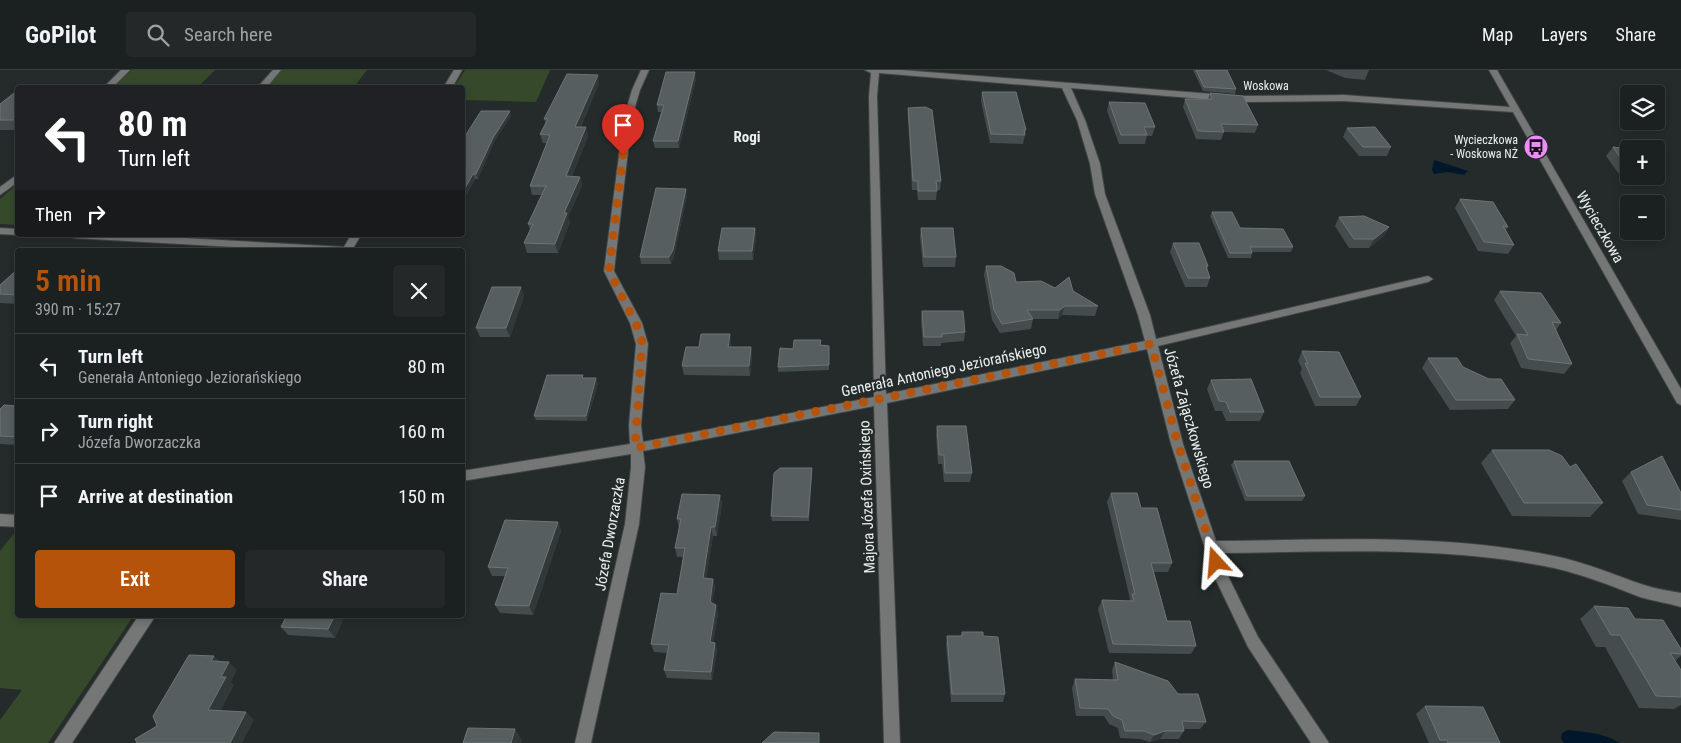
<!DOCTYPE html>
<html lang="en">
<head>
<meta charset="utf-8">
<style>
	body { margin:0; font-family:"Roboto Condensed",sans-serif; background:#242829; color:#f1f3f6; height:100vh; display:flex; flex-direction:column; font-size:19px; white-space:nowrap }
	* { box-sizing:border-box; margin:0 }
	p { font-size:16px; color:#a0a3a5 }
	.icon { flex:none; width:28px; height:28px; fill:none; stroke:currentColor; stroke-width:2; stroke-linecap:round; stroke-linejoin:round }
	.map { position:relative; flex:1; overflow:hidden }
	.panel { position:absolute; left:15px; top:178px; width:450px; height:370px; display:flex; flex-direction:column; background:#1b2020; border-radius:5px; box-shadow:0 2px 8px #0003,0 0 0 1px #393e3e }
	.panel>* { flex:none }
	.guide { position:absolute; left:15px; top:15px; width:450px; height:152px; border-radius:5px; box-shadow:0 2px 8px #0003,0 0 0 1px #393e3e; background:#202124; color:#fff; overflow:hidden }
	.tools { position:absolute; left:1620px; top:15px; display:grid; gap:10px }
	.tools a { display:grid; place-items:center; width:45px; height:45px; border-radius:5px; background:#1b2020; box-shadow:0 2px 8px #0003,0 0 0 1px #393e3e; font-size:25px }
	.pin { position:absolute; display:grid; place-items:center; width:42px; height:42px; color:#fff; margin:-51px -21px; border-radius:50% 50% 50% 0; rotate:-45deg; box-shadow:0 0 5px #0007 }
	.pin .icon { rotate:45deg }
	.me { position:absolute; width:55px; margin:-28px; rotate:341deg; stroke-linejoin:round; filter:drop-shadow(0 0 4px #0008) }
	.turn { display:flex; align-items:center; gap:18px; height:105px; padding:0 20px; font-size:22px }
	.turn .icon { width:65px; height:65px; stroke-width:2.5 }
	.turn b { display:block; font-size:35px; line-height:42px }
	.then { display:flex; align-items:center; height:48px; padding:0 20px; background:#0003; gap:10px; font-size:19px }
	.round { display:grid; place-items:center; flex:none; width:52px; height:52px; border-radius:5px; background:#242829 }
	.head { display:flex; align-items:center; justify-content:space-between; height:85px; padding:0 20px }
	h1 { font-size:30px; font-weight:600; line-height:38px; color:#b45309 }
	.action { display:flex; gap:10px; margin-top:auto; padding:10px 20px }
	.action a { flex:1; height:58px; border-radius:5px; background:#b45309; color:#fff; font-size:20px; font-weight:600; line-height:58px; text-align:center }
	.action a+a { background:#242829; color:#f1f3f6 }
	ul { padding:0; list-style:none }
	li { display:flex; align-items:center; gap:15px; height:65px; padding:0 20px; border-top:1px solid #393e3e }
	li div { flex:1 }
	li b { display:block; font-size:19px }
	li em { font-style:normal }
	header { display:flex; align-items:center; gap:30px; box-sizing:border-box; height:70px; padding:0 25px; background:#1b2020; border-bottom:1px solid #393e3e }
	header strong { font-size:24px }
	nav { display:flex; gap:28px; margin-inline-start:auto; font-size:18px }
	.search { width:350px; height:45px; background:#242829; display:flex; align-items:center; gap:12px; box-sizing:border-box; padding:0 18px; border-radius:5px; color:#a0a3a5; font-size:19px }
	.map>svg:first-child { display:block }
	.green { fill:#36492a }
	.water { fill:#00182a }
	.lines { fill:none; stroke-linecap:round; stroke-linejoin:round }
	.minor-casing { stroke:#404645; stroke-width:2 }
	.minor { fill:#747775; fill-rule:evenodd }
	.wall { fill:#444c4e }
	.shaded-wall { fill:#303838 }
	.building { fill:#565e5f; stroke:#6d7476 }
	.route { stroke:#b45309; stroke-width:9; stroke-dasharray:0 16.2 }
	.labels { text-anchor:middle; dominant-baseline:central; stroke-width:4.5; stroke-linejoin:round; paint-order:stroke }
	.far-street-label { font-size:12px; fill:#eaefee; stroke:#242b2a }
	.far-poi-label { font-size:12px; fill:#eaefee; stroke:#242b2a; text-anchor:end }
	.far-quarter-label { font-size:15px; font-weight:bold; fill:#eaefee; stroke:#242b2a }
	.street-label { font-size:15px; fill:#eaefee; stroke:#242b2a }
</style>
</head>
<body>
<header>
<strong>GoPilot</strong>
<div class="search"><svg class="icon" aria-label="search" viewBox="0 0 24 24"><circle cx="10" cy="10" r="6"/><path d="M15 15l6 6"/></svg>Search here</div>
<nav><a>Map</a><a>Layers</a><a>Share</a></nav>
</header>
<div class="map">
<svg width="1681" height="673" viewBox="0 0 1681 673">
	<rect width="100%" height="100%" fill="#242b2a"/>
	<path class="green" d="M132 0H215L198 17H113Z
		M281 0H367L354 17 266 18Z
		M465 0H550L536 32 463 30 462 18 454 17Z
		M17 114V155L0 154V129Z
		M15 462H18V545H134L48 673H0V650L22 620 0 618V481Z"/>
	<path class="water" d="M1434 90 1468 101 1464 105 1448 102 1434 104 1432 100Z
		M1568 660C1586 662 1604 663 1620 673H1564L1561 668 1562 663Z"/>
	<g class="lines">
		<defs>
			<path id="minor" d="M121 0H130L112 18H103Z
				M273 0H281L266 18H257Z
				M454 0H462L452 18H443Z
				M641 0H649L640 20 632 47 614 201 642 253 648 274 641 355 643 372 874 327 869 26 871 3 865 0H901L1239 26 1344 25 1510 37 1489 0H1497L1681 319V335L1677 333 1513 42 1344 31 1239 32 1071 18 1085 50 1100 94 1105 124 1150 245 1156 269 1428 206 1433 209 1428 212 1158 276 1183 374 1216 471C1329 470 1443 463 1554 486 1585 492 1614 505 1644 515 1656 519 1669 521 1681 523V537C1668 533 1653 531 1640 527 1612 516 1584 505 1554 498 1445 475 1331 482 1220 483L1228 506 1258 567 1329 673H1311L1248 577 1214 506 1171 374 1147 279 887 333 900 673H884L874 336 643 381 645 397 639 454 591 673H575L625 454 631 397V384L462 411V401L630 374 629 355 636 274 630 253 604 201 624 47 632 20ZM879 3 1062 18 1077 50 1090 94 1095 124 1138 245 1145 271 886 324 877 26Z
				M18 104V112L0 125V117Z
				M0 158 18 159V165L0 164Z
				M69 165H131L344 177 351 165H361L352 180H289L74 168Z
				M0 444 18 445V457L0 456Z
				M139 545H156L72 673H54Z"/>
		</defs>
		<use href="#minor" class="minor-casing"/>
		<use href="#minor" class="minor"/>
	</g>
	<path class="wall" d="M1193 0H1227L1236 19 1235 24 1203 21Z
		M1326 0H1369L1365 10 1345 8Z
		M696 9 679 78H655L653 71 661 42H658L657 35Z
		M599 13 581 57H586L588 66 572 106 580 107 582 116 568 147 570 152 558 183H527L524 173 530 160 528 154 541 125H532L530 116 547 73H543L540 64 546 54 544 49Z
		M18 20V60H0V34Z
		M982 22 1026 60 1023 74 990 73 981 31Z
		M1210 23 1258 55 1255 63 1224 62 1221 70 1196 69 1183 37 1185 29H1208Z
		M1109 32 1155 57 1152 66H1147L1145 74H1119L1107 41Z
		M908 38 941 111 940 120H937L936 130H918L917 120H912L908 46Z
		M511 46 494 72 478 109H475L466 125H462V71Z
		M1347 58 1391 77 1387 86H1359L1343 67Z
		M1613 77 1629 79V106H1652L1649 110 1621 107 1606 86Z
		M687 125 674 186 671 194H641L640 187Z
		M1460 129 1508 157 1506 160 1514 175 1508 184 1478 181 1455 138Z
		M1212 142 1240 158 1293 177 1291 182H1252V183L1251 188H1228L1210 146Z
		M1339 147 1389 157 1384 166 1369 178H1349L1335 156Z
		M755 158 756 167 753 190H719L718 181Z
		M921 158 956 187 955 197H923L920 167Z
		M1173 173 1208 196 1207 199 1210 208 1207 217H1185L1170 182Z
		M986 196 1016 212 1055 218 1073 221 1098 236 1095 246 1062 245 1058 249H1033L1031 259 1000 263 992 250 984 205Z
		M18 199V234L0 233V215Z
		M1500 221 1561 253 1556 260 1572 294 1564 304 1521 298 1510 273 1516 266 1494 230Z
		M524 226 510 267H480L476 258Z
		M922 241 965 262 964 271 941 273V276H923L921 250Z
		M731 273 730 277H751L752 287 750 306 684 305 682 296 699 277Z
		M821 275 829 276V300L778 302V297L793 279Z
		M1302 281 1361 327 1356 336H1315L1300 303 1302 299 1298 291Z
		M1428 288 1463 297 1515 330 1508 339 1450 340 1422 298Z
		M584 308 598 313 587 351 536 350 534 346Z
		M1211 310 1264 342 1260 351H1226L1222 341H1215L1207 319Z
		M18 336V375L0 374V339Z
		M937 356 972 403 970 412H944L942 394H938L936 365Z
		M1492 380 1603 433 1590 447 1512 446 1481 393Z
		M1234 391 1305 426 1302 431H1245L1231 395Z
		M1631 402 1681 423V450L1638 444 1622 411Z
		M812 403 809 451H772L771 446Z
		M1111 423 1141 438 1172 493 1168 502H1154L1167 551 1196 576 1191 584 1109 583 1098 539 1102 530 1129 531 1130 529 1107 432Z
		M720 425 722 434 717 466H713L706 509H713L715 517 712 533 716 535 718 544 713 572 715 573 717 581 712 610 667 608 664 600 667 583 654 582 651 574 677 524 683 487H677L675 478 679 458 677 449Z
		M558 452 561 461 533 545 500 543 495 535 505 506H492L488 497Z
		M1594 536 1635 549 1681 579V586L1675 591 1681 600V635L1674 639 1639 638 1605 577H1596L1580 549Z
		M345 545 335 568 288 565 281 557Z
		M962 562 983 566 1005 624 1003 632H951L946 575 947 566H961Z
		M1115 592 1178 624 1206 652 1200 659H1184V661L1179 669H1160L1150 672 1140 669 1120 668 1118 658 1109 654 1104 646H1076L1072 618 1075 609 1113 610 1112 600Z
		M1425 636 1500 673H1429L1416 644Z"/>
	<path class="shaded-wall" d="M695 2 696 9 679 78 678 71Z
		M598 5 599 13 577 66 575 57Z
		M510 41 511 46 494 72 478 109 476 104 493 68Z
		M586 57 588 66 568 115 566 106Z
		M473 104 475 109 466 125 464 120Z
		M580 107 582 116 568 147 570 152 558 183 555 174 564 143Z
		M686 119 687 125 674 186 671 194 669 187Z
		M1389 157 1384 166 1369 178 1374 169Z
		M755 158 756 167 753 190 752 181Z
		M521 217 524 226 510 267 506 258Z
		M1065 236 1062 245 1058 249 1060 240Z
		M730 264 731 273 729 287 728 277Z
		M751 277 752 287 750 306 749 296Z
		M596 308 598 313 587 351 586 346Z
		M720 425 722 434 717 466 715 457Z
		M558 452 561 461 533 545 529 536Z
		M711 457 713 466 705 517 703 508Z
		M713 509 715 517 711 541 710 532Z
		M716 535 718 544 712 581 710 572Z
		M335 545H345L335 568 328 559Z
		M715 573 717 581 712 610 711 602Z
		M214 586 223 594 211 591Z
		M229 592 237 600 231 612 234 615 217 648 208 640 221 607Z
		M246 642 254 650 242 673H230Z
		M515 659 522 670 521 673H511Z
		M1165 661 1160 669 1150 672 1154 665Z"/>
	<path class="building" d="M1196 0H1227L1236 19 1204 17Z
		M666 2H695L678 71H653L664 35H657Z
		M567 4 598 5 575 57H586L566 106 580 107 564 143H567L555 174 524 173 533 154H528L546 116H530L550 65 540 64 548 49H544Z
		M21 17H56L20 18Z
		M18 20V49L17 50H0V34Z
		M982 22H1016L1026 60H1024L1025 65 991 64Z
		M1210 23 1243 26 1258 55 1221 54 1224 62 1198 61 1185 29H1212Z
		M1109 32 1145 33 1155 57H1144L1147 65H1121Z
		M925 37 932 40 941 111H936L937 121H918V111H913L908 38Z
		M481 41H510L493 68 476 104H473L464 120H462V71Z
		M1375 57 1391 77H1363L1347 58Z
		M1613 77 1629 79V98H1627Z
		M656 118 686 119 673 180 669 187H640Z
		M1460 129 1493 132 1508 157 1503 156 1514 175 1484 172Z
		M1212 142H1232L1240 158 1283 159 1293 177H1250L1252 183H1230Z
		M1364 146 1389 157 1374 169H1354L1339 147Z
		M722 158H755L752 181H718Z
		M921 158H953L956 187H924Z
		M1173 173H1199L1208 196H1206L1210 208H1188Z
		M986 196H1001L1014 203 1016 212 1041 211 1055 218 1069 207 1073 221 1098 236H1065L1060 240H1027L1033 249 1002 254 994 240Z
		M18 199V225L0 224V215Z
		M492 217H521L506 258H476Z
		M1500 221 1541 223 1561 253 1552 252 1572 294 1528 289 1517 264 1528 265Z
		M922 241H963L965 262 942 264V267H924Z
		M701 264H730L728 277H751L749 296H682L686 277H699Z
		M794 270H821L820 275 829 276V295L778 297 780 278 793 279Z
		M1302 281 1339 282 1361 327H1320L1305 293 1308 294Z
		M1428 288H1457L1463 297 1489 309H1501L1515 330H1456Z
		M547 305H583L582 308H596L586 346H534Z
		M1251 309 1264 342H1230L1226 332 1219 331 1211 310Z
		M4 335 18 336V367L0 366V339Z
		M937 356H966L972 403H945L944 385H939Z
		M1492 380H1549L1562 386 1570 397 1576 394 1603 433H1524Z
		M1662 386 1681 423V440L1647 435 1631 402Z
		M1234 391H1289L1305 426H1247Z
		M780 398H812L808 447 771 446 774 403Z
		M1111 423H1137L1141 438H1157L1172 493H1151L1167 551H1190L1196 576 1113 574 1102 530 1134 531 1132 524H1135Z
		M682 424 720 425 715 457H711L703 508 713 509 710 532 716 535 710 572 715 573 711 602 664 600 669 575 651 574 661 523 677 524 685 478H675L681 449H677Z
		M505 450 558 452 529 536 495 535 508 498 488 497Z
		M1594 536 1628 538 1635 549 1663 550 1681 579V584L1670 583 1681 600V627L1656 626 1620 565H1611Z
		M287 545H335L328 559 281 557Z
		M962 562H983V566L998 567 1005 624H952L947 566H962Z
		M189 585 214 586 211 591 229 592 221 607H226L208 640 246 642 230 673H137L135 669 157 656 153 646Z
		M1115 592 1168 611 1178 624H1198L1206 652 1182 651 1184 661H1165L1154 665 1144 661H1125L1122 650 1113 646 1108 639 1080 638 1075 609 1118 610Z
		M1425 636 1483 637 1500 673H1448L1447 670H1440Z
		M468 658 515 659 511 673H463Z
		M774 662 819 663V673H762Z"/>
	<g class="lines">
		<path class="route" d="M623 85 609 201 641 264 642 274 635 378 1151 274 1178 374 1216 492"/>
	</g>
	<defs>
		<symbol id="bus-disc" viewBox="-11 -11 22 22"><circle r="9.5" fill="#ed8cfa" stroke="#242b2a"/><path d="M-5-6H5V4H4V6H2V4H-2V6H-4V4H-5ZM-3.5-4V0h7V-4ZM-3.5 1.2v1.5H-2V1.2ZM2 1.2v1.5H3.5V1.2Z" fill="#111"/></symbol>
	</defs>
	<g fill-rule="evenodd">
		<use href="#bus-disc" x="1522" y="63" width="28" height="28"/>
	</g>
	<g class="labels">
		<g class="far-street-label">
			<text x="1266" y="16">Woskowa</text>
		</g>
		<g class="far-poi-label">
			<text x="1518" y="70">Wycieczkowa<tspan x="1518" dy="14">- Woskowa NŻ</tspan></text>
		</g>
		<g class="far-quarter-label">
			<text x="747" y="67">Rogi</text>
		</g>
		<g class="street-label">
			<text transform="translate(1600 157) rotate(60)">Wycieczkowa</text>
			<text transform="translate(944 300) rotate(-12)">Generała Antoniego Jeziorańskiego</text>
			<text transform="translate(1189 348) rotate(74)">Józefa Zajączkowskiego</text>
			<text transform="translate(867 427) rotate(-92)">Majora Józefa Oxińskiego</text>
			<text transform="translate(610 464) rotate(-80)">Józefa Dworzaczka</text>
		</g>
	</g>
</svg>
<div class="tools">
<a><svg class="icon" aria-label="layers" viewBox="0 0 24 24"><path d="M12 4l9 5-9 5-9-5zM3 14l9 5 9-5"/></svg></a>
<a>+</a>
<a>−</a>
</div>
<div class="pin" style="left:623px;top:85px;background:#d93025"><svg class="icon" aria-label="arrive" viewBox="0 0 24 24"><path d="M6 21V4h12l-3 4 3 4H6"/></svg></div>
<svg class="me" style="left:1216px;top:492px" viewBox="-20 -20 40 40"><path d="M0-17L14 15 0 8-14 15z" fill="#b45309" stroke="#fff" stroke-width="4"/></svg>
<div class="guide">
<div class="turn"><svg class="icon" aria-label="left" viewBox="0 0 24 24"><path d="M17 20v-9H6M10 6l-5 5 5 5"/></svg><div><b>80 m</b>Turn left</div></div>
<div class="then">Then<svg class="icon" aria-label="right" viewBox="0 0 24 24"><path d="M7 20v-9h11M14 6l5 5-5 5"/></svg></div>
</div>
<section class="panel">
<div class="head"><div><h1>5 min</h1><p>390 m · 15:27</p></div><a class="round"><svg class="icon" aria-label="close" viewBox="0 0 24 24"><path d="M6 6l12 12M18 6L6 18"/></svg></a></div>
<ul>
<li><svg class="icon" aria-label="left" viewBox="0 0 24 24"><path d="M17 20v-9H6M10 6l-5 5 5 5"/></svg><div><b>Turn left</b><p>Generała Antoniego Jeziorańskiego</p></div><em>80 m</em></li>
<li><svg class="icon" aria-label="right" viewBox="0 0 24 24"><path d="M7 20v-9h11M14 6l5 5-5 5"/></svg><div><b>Turn right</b><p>Józefa Dworzaczka</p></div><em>160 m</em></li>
<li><svg class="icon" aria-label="arrive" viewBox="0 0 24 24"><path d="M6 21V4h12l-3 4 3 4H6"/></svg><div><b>Arrive at destination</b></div><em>150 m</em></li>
</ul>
<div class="action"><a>Exit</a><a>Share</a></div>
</section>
</div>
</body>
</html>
